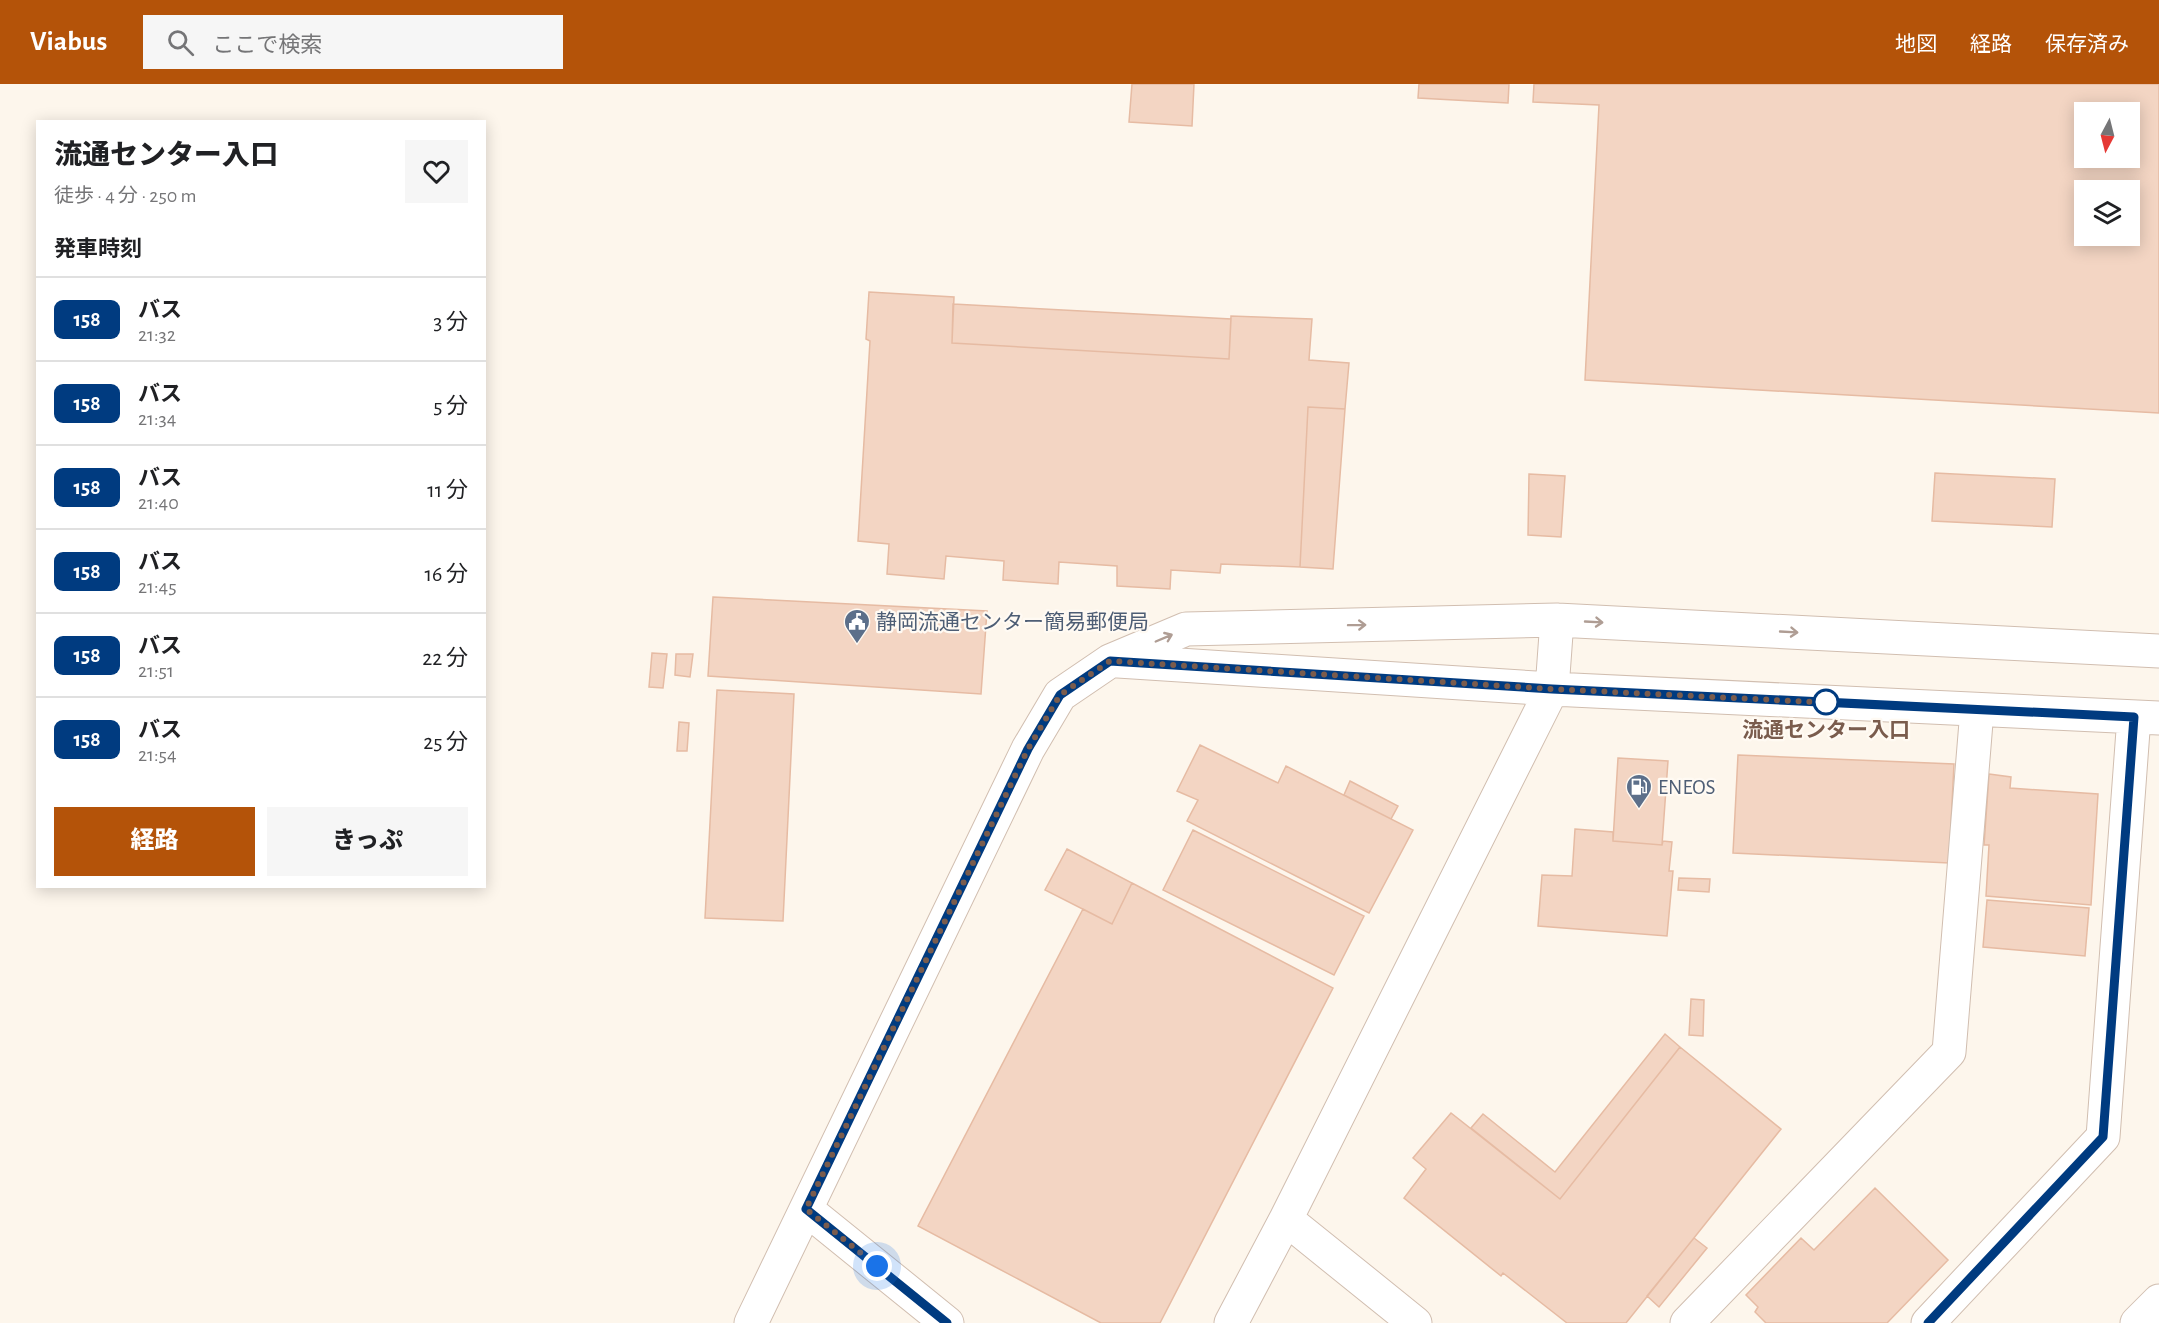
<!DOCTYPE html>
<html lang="ja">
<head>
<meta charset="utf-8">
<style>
  :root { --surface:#fff; --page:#f6f6f6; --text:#202124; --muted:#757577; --line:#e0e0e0; --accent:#b45309 }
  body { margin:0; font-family:"Alegreya Sans","Noto Sans JP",sans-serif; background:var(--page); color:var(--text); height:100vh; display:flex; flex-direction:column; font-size:22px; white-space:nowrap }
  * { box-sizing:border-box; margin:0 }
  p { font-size:20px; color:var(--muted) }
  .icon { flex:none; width:33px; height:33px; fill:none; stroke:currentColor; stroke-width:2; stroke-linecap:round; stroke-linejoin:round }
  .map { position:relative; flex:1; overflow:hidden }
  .side { position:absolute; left:36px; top:36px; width:450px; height:768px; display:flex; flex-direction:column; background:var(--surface); border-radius:0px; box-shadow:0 3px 15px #0003 }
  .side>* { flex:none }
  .badge { padding:0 12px; border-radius:9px; font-size:21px; line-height:39px }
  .needle { width:39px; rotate:187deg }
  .buttons { position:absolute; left:2074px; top:18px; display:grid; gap:12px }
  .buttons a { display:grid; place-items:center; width:66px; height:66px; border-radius:0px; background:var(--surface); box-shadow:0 3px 15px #0003; font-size:30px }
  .you { position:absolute; width:30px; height:30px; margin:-15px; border:4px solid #fff; border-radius:50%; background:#1a73e8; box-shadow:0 0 0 9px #1a73e833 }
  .map>.badge { position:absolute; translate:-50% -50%; box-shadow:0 0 0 3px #fff }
  h2 { padding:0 18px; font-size:22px; line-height:54px }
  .round { display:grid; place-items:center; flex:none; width:63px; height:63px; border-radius:0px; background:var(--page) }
  .headline { display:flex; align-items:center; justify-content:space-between; height:102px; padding:0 18px }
  h1 { font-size:28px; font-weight:800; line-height:45px }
  .primary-button { display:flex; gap:12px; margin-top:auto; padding:12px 18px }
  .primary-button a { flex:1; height:69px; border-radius:0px; background:var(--accent); color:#fff; font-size:24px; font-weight:800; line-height:69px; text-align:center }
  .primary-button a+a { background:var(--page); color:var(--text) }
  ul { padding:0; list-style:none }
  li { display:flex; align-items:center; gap:18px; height:84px; padding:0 18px; border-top:2px solid var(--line) }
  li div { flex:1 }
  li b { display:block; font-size:22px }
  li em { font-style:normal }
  li .badge { min-width:66px; font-weight:700; text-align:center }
  header { display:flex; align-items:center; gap:36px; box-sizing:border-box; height:84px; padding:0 30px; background:var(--accent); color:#fff }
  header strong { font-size:28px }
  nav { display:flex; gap:33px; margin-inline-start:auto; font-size:21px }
  .search { width:420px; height:54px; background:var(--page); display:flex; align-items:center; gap:15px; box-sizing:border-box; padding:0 21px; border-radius:0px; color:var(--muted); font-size:22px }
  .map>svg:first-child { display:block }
  .building { fill:#f3d5c3; stroke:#e6bba3; stroke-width:1.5; fill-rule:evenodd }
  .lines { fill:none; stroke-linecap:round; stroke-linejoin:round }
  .minor-casing { stroke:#d1beb0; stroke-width:35 }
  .minor { stroke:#fff; stroke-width:33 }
  .oneway { stroke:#af9d94 }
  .line-casing { stroke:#fff; stroke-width:14 }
  .line { stroke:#003b80; stroke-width:9 }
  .walk { stroke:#7a5c4d; stroke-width:6; stroke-dasharray:0 10.8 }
  .stop-dot { fill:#fff; stroke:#003b80; stroke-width:3 }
  .labels { text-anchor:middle; stroke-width:4.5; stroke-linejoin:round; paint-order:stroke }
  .service-label { font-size:21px; fill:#4e5e75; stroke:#fffaf3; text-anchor:start }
  .stop-label { font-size:21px; font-weight:bold; fill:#7a5c4d; stroke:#fffaf3 }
</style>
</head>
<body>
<header>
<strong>Viabus</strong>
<div class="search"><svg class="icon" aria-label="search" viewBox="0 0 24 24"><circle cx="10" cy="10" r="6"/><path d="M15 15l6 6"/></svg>ここで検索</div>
<nav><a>地図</a><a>経路</a><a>保存済み</a></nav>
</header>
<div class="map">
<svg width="2159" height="1239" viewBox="0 0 2159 1239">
  <rect width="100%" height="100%" fill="#fdf6ec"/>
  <path class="building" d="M1132,0H1194L1192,42L1129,38Z
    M1419,0H1509L1508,19L1418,14Z
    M1534,0H2159V329L1585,296L1599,21L1533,18ZM2085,28H2130V74H2085ZM2085,106H2130V152H2085Z
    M869,208L954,213L952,259L1229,275L1231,232L1312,235L1309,276L1349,279L1345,325L1308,323L1300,483L1221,480L1220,489L1171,486L1170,505L1117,502V482L1059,478L1058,500L1003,496L1004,477L946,472L944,495L887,490L889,460L858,457L870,257L866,255Z
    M953,220L1231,235L1229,275L952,259Z
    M1308,323L1345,325L1333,485L1300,483Z
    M1935,389L2055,395L2052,443L1932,437Z
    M1529,390L1565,392L1561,453L1528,451Z
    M713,513L987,527L981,610L708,592Z
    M652,569L667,570L663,604L649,603Z
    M676,570H693L690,593L675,591Z
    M717,606L794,610L783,837L705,834Z
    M679,638L689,639L687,667H677Z
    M1200,661L1278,699L1286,682L1413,746L1369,829L1187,737L1198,716L1177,707Z
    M1738,671L1954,680L1949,779L1733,769Z
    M1618,674L1668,677L1662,761L1613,757Z
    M1989,690L2011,693L2010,704L2098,710L2091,821L1986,812L1989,761H1984Z
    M1350,697L1398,722L1391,735L1344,711Z
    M1575,745L1613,748V757L1662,761L1663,757L1672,758L1669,787H1673L1667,852L1538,842L1542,791L1572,792Z
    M1193,746L1364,832L1334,891L1163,806Z
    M1067,765L1132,799L1112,840L1045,806Z
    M1679,794L1710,795L1709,808L1678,806Z
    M1132,799L1333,904L1160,1239H1101L918,1142L1083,825L1112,840Z
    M1987,816L2089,824L2085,872L1983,863Z
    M1691,915L1704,916L1703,952L1689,951Z
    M1665,950L1680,963L1560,1115L1471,1044L1483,1030L1555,1088Z
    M1680,963L1781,1045L1626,1239H1567L1503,1189L1501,1192L1404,1114L1426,1085L1413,1074L1451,1029L1560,1115Z
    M1875,1104L1948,1176L1887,1239H1766L1755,1228L1758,1223L1746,1211L1801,1154L1814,1166Z
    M1694,1154L1707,1164L1659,1223L1647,1212Z"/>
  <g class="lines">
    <defs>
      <path id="minor" d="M1118,577L1552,605L2159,634
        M806,1125L947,1239
        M1286,1135L1415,1239
        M751,1239L1028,665L1060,611L1110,577L1186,545L1557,536L2159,567
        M1231,1239L1286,1135L1552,605L1557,536
        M1687,1239L1949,968L1977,626
        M1928,1239L2103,1053L2134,633
        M2137,1239L2159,1217"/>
    </defs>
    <use href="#minor" class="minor-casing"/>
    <use href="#minor" class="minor"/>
  </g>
  <defs><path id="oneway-shaft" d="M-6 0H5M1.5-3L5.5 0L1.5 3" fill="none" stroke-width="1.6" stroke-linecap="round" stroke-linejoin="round" transform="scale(1.5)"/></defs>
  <g class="oneway">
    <use href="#oneway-shaft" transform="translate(1594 538) rotate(3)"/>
    <use href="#oneway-shaft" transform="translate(1357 541) rotate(-1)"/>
    <use href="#oneway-shaft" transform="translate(1789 548) rotate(3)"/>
    <use href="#oneway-shaft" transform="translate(1164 554) rotate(-23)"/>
  </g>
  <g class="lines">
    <defs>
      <path id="line" d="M947,1239L806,1125L1028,665L1060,611L1110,577L1552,605L2134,633L2103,1053L1928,1239"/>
    </defs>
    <use href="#line" class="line-casing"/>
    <use href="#line" class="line"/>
    <path class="walk" d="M877,1182L806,1125L1028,665L1060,611L1110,577L1552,605L1835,619L1826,618"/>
  </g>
  <defs>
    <symbol id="civic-pin" viewBox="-11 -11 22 30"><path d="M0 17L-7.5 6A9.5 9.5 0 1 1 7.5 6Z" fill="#5c6f8a" stroke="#fffaf3"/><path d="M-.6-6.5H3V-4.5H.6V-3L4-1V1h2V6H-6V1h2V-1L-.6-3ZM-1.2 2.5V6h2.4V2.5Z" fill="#fff"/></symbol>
    <symbol id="fuel-pin" viewBox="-11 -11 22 30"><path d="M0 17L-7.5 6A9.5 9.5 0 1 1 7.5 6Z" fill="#5c6f8a" stroke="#fffaf3"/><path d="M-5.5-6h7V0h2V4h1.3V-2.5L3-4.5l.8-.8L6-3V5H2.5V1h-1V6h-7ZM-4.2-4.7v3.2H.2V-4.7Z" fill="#fff"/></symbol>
  </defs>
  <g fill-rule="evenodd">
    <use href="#civic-pin" x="842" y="523" width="30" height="40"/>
    <use href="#fuel-pin" x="1624" y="688" width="30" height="40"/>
  </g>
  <circle class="stop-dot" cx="1826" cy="618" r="12"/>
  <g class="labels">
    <g class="service-label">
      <text x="876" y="545">静岡流通センター簡易郵便局</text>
      <text x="1658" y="710">ENEOS</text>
    </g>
    <g class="stop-label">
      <text x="1826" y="653">流通センター入口</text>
    </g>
  </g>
</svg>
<div class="buttons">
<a><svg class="needle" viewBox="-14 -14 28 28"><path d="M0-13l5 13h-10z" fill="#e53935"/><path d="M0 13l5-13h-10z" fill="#757577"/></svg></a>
<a><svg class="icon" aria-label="layers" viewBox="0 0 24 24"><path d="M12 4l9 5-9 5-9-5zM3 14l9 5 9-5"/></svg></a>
</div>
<div class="you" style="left:877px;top:1182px"></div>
<section class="side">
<div class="headline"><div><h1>流通センター入口</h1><p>徒歩 · 4 分 · 250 m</p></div><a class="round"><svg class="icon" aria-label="heart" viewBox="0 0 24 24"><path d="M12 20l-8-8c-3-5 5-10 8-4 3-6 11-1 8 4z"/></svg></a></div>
<h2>発車時刻</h2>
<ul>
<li><span class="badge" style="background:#003b80;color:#fff">158</span><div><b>バス</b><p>21:32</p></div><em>3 分</em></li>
<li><span class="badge" style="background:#003b80;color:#fff">158</span><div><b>バス</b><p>21:34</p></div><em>5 分</em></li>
<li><span class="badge" style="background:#003b80;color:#fff">158</span><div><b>バス</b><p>21:40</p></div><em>11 分</em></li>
<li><span class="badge" style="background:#003b80;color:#fff">158</span><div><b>バス</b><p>21:45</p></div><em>16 分</em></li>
<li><span class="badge" style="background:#003b80;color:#fff">158</span><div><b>バス</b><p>21:51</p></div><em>22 分</em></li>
<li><span class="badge" style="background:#003b80;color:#fff">158</span><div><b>バス</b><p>21:54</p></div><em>25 分</em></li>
</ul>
<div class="primary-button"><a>経路</a><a>きっぷ</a></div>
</section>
</div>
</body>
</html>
